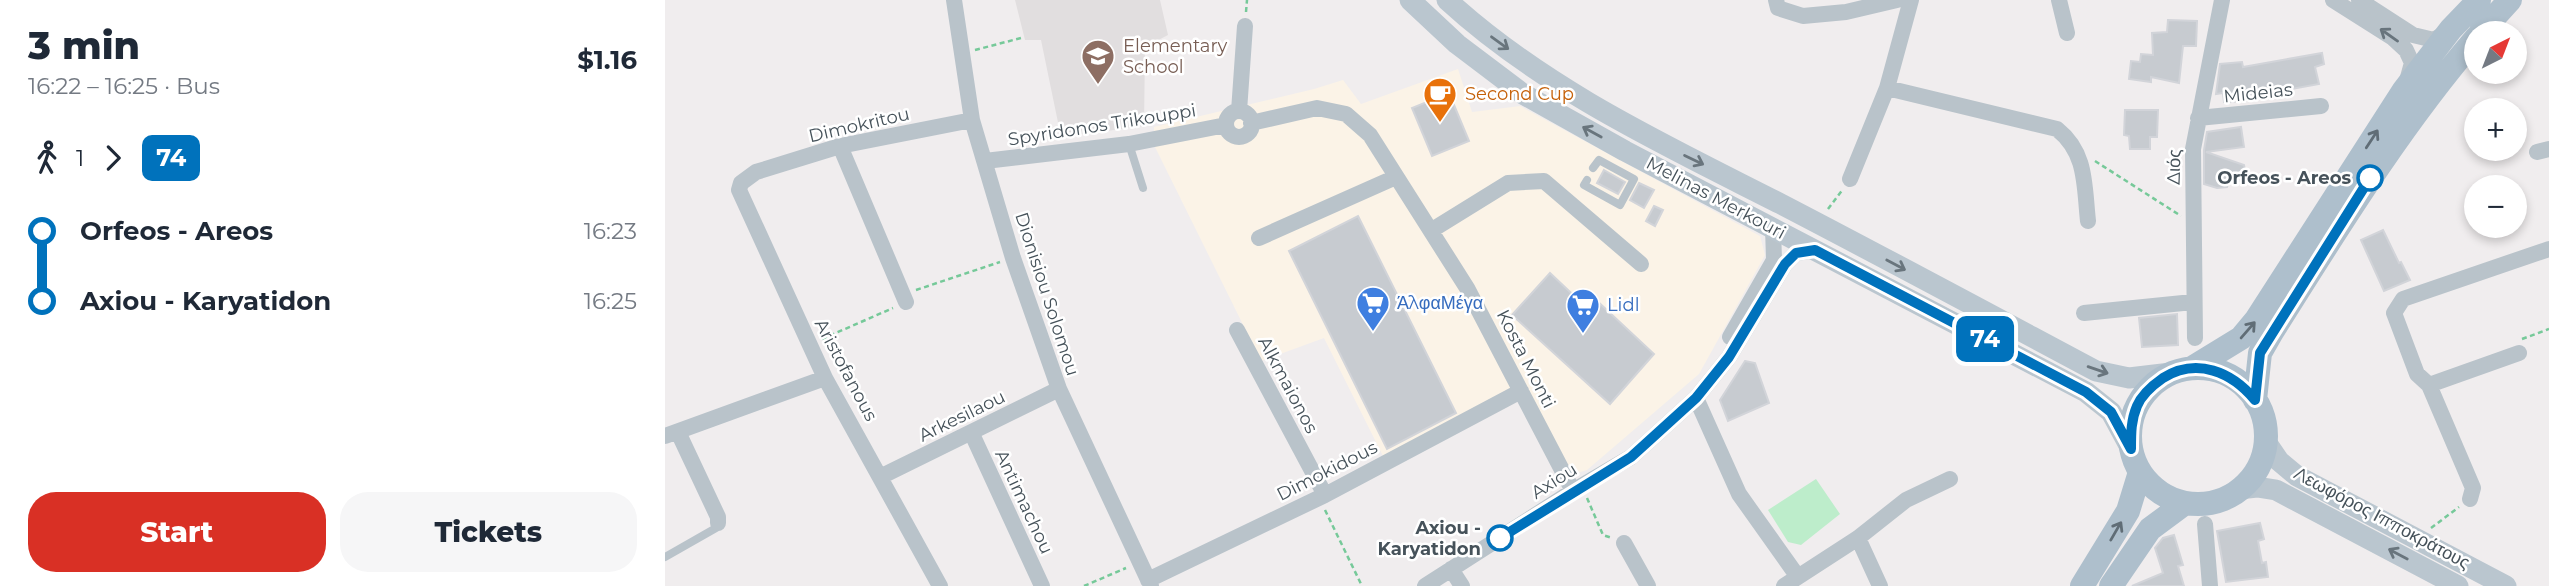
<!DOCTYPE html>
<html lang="en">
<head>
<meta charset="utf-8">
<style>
  :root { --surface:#fff; --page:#f6f6f7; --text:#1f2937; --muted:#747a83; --accent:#d93025 }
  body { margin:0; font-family:Montserrat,sans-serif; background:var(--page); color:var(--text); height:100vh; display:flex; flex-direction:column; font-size:26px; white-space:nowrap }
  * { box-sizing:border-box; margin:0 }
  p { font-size:23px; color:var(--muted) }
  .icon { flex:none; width:38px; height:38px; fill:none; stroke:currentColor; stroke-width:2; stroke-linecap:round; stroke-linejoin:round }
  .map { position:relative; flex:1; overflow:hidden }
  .details { display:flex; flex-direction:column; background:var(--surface); width:665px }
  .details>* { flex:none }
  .badge { padding:0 14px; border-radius:10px; font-size:24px; line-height:46px }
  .needle { width:46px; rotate:42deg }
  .fabs { position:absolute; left:1799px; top:21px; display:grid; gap:14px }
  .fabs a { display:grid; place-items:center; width:63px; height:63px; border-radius:50%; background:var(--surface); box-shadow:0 4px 10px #0003; font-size:35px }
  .map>.badge { position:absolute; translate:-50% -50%; box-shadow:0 0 0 4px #fff }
  .legs { display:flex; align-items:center; gap:10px; height:77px; padding:0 28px; font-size:23px }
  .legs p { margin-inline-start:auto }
  .overview { display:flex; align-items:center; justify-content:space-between; height:119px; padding:0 28px }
  h1 { font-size:38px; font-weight:800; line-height:52px }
  .button { display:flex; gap:14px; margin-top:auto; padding:14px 28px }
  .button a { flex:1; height:80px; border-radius:28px; background:var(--accent); color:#fff; font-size:28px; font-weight:800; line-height:80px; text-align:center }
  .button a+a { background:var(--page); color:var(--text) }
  ul { padding:0 28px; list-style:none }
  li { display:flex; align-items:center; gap:24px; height:70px; font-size:26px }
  li i { display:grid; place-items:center; width:10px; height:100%; margin:0 9px; background:currentColor }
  li i::after { content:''; width:18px; height:18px; margin:-9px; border:5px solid; border-radius:50%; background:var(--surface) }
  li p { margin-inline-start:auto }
  li:first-child i { background:linear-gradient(#0000 50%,currentColor 0) }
  li:last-child i { background:linear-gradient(currentColor 50%,#0000 0) }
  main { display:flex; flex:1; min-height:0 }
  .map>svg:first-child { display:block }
  .commercial { fill:#fbf3e7 }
  .education { fill:#e1dedf }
  .green { fill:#bdedcb }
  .building { fill:#c7cbd0; stroke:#d2d4d9; stroke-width:2 }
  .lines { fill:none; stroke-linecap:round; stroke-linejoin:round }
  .path { stroke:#76c999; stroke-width:2.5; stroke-dasharray:5 3.5; stroke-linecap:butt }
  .lane { stroke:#b9c3ca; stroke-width:8 }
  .street { stroke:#b9c3ca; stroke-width:16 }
  .secondary { stroke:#bac6cf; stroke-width:21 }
  .primary { stroke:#aebfcc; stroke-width:24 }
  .oneway { stroke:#68747c }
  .oneway2 { stroke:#69757d }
  .oneway3 { stroke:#606d76 }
  .line-1-casing { stroke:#fff; stroke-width:16 }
  .line-1 { stroke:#0072bc; stroke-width:10 }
  .stop-1-dot { fill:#fff; stroke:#0072bc; stroke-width:3.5 }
  .labels { text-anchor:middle; stroke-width:5; stroke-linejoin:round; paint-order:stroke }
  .education-label { font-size:18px; fill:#785e54; stroke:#fff; text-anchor:start }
  .street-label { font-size:18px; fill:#46525a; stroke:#fff }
  .food-label { font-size:18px; fill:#c56008; stroke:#fff; text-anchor:start }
  .stop-label { font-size:18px; font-weight:bold; fill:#46525a; stroke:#fff; text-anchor:end }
  .shop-label { font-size:18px; fill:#366cbe; stroke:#fff; text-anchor:start }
</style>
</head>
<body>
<main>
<section class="details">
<div class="overview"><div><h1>3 min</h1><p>16:22 – 16:25 · Bus</p></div><b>$1.16</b></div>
<div class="legs"><svg class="icon" aria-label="walk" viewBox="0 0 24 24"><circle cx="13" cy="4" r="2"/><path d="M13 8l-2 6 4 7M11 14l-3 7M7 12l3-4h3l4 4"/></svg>1<svg class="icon" aria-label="forward" viewBox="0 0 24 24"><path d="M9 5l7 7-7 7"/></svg><b class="badge" style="background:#0072bc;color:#fff">74</b></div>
<ul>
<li><i style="color:#0072bc"></i><b>Orfeos - Areos</b><p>16:23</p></li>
<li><i style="color:#0072bc"></i><b>Axiou - Karyatidon</b><p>16:25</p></li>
</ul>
<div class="button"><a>Start</a><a>Tickets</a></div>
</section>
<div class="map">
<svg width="1884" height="586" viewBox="0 0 1884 586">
  <rect width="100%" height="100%" fill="#f0edee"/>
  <path class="commercial" d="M793,69L807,112L855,106L1095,236L1100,255L1034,374L922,470L906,475L859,381L718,456L659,338L596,361L489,145V127L649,89L678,80L696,104Z"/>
  <path class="education" d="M350,0H495L503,35L480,47L479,126L396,137L376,40H360Z"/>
  <path class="green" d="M1151,479L1175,514L1136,545L1123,542L1103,510Z"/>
  <path class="building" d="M1503,20L1532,21L1531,46H1518L1514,83L1486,77V82L1464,79L1466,61L1475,62L1476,54L1488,55L1487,33L1502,32Z
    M1657,53L1659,64L1650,67L1654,84L1616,91L1615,88L1580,95L1581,101L1559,102L1558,93L1551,94L1555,64L1577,62L1578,67Z
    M784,93L804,141L767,156L747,108Z
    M1460,110H1493L1492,137H1485V149H1465L1464,136L1459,135Z
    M1576,127L1579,147L1541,152L1579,165L1582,180L1575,181L1565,178L1562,187L1552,188L1539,184V150L1542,132Z
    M939,170L960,182L953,194L932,183Z
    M974,183L989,190L979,208L965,200Z
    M989,206L998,210L990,226L981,221Z
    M693,216L791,413L722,449L624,251Z
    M1718,230L1734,263L1736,262L1745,280L1719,291L1696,240Z
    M885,273L922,308L929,298L989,354L945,404L847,315Z
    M1512,314L1513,345L1477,347L1474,318Z
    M1080,361L1090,363L1104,403L1063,421L1055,400Z
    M1595,523L1599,539L1593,541L1597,563L1601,562L1603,577L1561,582L1552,531Z
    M1509,535L1518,565L1513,566L1519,586H1467L1498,573L1490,548L1498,538Z"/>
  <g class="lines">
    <path class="path" d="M581,12L582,0
      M310,50L356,38
      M1430,161L1516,216
      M1163,209L1178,189
      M251,290L335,262
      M157,339L228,308
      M1857,339L1884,329
      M922,498L938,535L947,538
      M660,510L697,586
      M1766,528L1794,507
      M419,586L461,568"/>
    <path class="lane" d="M464,144L478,188
      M922,180L919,185L955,205L969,179L934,160L928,168
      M0,557L51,528L53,523"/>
    <path class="street" d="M289,0L307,120L348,258L394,389L486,586
      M1111,0L1113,8L1138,16L1181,12L1232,0
      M1394,0L1402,33
      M1668,0L1728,38L1741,50L1747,63L1742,81
      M1694,0L1748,35L1769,40L1780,33
      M1222,88L1392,129C1422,153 1419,185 1423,221
      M561 124a13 13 0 1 1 26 0a13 13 0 1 1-26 0Z
      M574,111L580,26
      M1533,118L1656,106
      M586,123L652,108L681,114L705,135L802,288L908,491
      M175,146L241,302
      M1872,152L1884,149
      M320,161L464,144L561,125
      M1185,179L1222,88L1246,0
      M767,230L843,183L879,181L976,264
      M594,238L731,177
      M1419,313L1528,302
      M572,330L660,495
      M1065,337L1109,260L1108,227
      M1530,338L1528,149L1557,0
      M1764,385L1854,353
      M1031,398L1074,494L1133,577
      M13,432L53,517V523
      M307,434L377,586
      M0,436L160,378
      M217,476L394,389
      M1805,499L1808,488L1764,385L1752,374L1729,313L1738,299L1884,249
      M1540,524L1545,586
      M1193,538L1215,586
      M959,543L983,586
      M786,569L797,586
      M483,580L660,495L856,391
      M275,586L160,378L74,190L76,183L91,172L175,146L307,120
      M760,586L908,491L966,457L1031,398L1064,357L1120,264L1131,253L1150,250
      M1119,586L1193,538L1241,500L1285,479"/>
    <path class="secondary" d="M745,0L792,44L858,94L960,151L1421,392L1446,412L1466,449
      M782,0C879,89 1000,145 1116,204C1222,259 1326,315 1431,371L1464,378L1506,373
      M1601,442L1614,461L1632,476L1841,586
      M1574,489L1592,487L1611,490L1793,586"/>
    <path class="primary" d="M1815,33L1845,0
      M1527,368L1576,338L1591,320L1739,90L1786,29L1814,0
      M1465 436a68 68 0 1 1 136 0a68 68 0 1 1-136 0Z
      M1590,400L1595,353L1607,332C1671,231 1733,129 1811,38
      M1417,586L1463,511L1475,472
      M1446,586L1485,529L1520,503"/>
  </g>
  <defs><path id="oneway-shaft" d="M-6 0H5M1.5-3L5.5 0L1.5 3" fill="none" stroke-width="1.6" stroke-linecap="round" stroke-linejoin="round" transform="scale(1.75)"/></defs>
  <use class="oneway" href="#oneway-shaft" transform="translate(1724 35) rotate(-145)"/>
  <g class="oneway2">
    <use href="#oneway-shaft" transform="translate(835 43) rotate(36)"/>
    <use href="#oneway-shaft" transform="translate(927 132) rotate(-151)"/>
    <use href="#oneway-shaft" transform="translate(1029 160) rotate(26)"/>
    <use href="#oneway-shaft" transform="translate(1231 265) rotate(28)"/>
    <use href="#oneway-shaft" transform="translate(1433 370) rotate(19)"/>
    <use href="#oneway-shaft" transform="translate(1733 554) rotate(-152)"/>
  </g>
  <g class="oneway3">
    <use href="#oneway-shaft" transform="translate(1707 139) rotate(-57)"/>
    <use href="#oneway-shaft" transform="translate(1583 330) rotate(-49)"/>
    <use href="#oneway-shaft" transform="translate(1451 531) rotate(-60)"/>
  </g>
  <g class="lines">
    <defs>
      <path id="line-1" d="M835,538L966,457L1031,398L1064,357L1120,264L1131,253L1150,250L1421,392L1446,412L1466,449C1466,433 1466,420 1472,406C1477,394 1488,385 1498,378C1532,357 1567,372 1590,400L1595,353L1705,178"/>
    </defs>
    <use href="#line-1" class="line-1-casing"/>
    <use href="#line-1" class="line-1"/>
  </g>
  <defs>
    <symbol id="school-pin" viewBox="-11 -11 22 30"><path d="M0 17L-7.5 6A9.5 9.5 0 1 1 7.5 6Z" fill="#8d6e63" stroke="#fff"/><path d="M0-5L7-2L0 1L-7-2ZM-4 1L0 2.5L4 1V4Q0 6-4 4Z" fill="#fff"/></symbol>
    <symbol id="cafe-pin" viewBox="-11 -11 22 30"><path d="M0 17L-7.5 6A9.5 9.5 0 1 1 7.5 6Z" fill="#e8710a" stroke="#fff"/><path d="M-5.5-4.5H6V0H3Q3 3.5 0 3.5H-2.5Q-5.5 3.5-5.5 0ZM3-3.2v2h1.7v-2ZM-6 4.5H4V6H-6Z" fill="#fff"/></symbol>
    <symbol id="supermarket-pin" viewBox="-11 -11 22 30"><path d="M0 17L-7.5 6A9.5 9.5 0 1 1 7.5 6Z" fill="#3f7fe0" stroke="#fff"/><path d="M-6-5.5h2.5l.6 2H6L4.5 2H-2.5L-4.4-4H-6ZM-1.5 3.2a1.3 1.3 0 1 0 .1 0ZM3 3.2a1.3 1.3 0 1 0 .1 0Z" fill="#fff"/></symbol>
  </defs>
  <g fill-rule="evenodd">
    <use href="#school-pin" x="414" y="37" width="38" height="52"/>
    <use href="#cafe-pin" x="756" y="75" width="38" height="52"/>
    <use href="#supermarket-pin" x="689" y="284" width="38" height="52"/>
    <use href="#supermarket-pin" x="899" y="286" width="38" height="52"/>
  </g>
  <g class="stop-1-dot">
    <circle cx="1705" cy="178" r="12"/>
    <circle cx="835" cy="538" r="12"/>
  </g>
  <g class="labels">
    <g class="education-label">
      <text x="458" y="52">Elementary<tspan x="458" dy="21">School</tspan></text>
    </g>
    <g class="street-label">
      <text transform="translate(1593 93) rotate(-6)" y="6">Mideias</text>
      <text transform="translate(194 125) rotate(-13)" y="6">Dimokritou</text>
      <text transform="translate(437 125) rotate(-9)" y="6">Spyridonos Trikouppi</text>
      <text transform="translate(1509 167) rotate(-88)" y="6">Διός</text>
      <text transform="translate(1051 198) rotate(28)" y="6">Melinas Merkouri</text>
      <text transform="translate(382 294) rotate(72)" y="6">Dionisiou Solomou</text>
      <text transform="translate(861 359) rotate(63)" y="6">Kosta Monti</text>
      <text transform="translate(181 370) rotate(62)" y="6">Aristofanous</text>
      <text transform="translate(623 385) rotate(62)" y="6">Alkmaionos</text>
      <text transform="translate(297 416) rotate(-26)" y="6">Arkesilaou</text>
      <text transform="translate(662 471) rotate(-27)" y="6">Dimokidous</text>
      <text transform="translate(889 481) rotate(-32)" y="6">Axiou</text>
      <text transform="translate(359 502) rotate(65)" y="6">Antimachou</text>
      <text transform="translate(1717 518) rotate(28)" y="6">Λεωφόρος Ιπποκράτους</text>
    </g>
    <g class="food-label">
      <text x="800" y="100">Second Cup</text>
    </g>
    <g class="stop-label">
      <text x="1686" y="184">Orfeos - Areos</text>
      <text x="816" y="534">Axiou -<tspan x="816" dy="21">Karyatidon</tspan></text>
    </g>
    <g class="shop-label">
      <text x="732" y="309">ΆλφαΜέγα</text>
      <text x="942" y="311">Lidl</text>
    </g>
  </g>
</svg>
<div class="fabs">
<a><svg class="needle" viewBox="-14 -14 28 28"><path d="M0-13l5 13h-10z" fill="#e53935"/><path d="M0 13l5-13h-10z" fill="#747a83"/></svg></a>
<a>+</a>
<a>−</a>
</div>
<b class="badge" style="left:1320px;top:339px;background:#0072bc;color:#fff">74</b>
</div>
</main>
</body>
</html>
